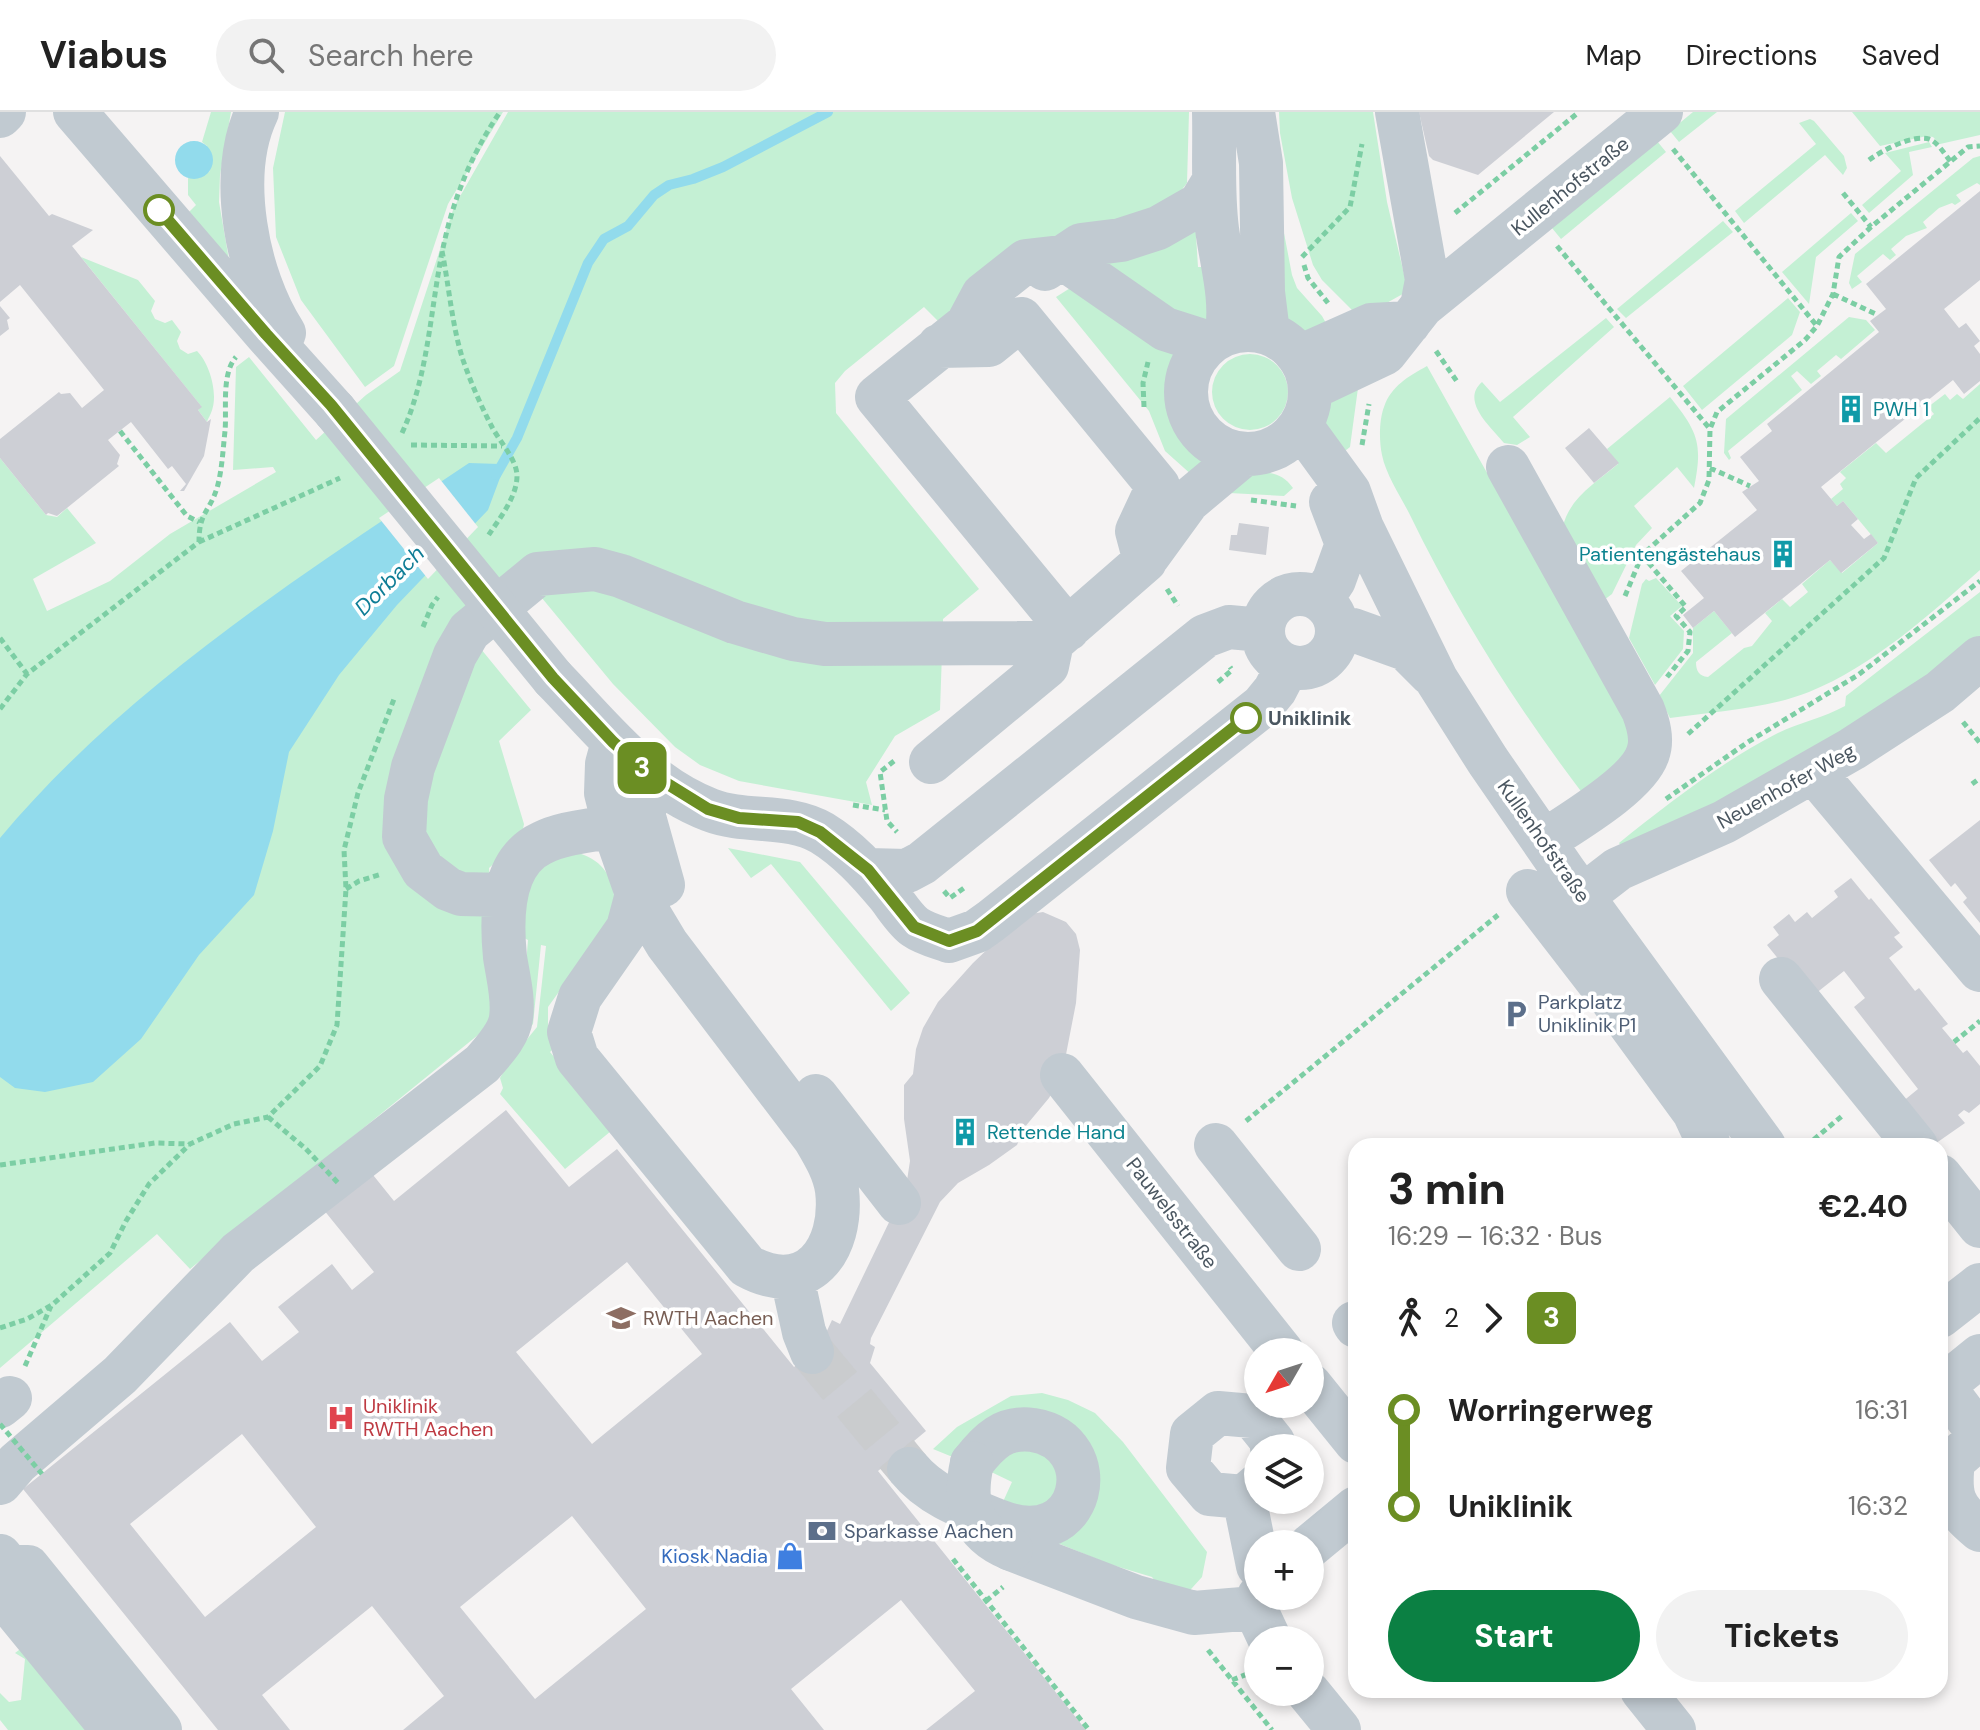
<!DOCTYPE html>
<html lang="en">
<head>
<meta charset="utf-8">
<style>
  :root { --surface:#fff; --page:#f2f2f2; --text:#222; --muted:#767676; --line:#e0e0e0; --accent:#0b8043 }
  body { margin:0; font-family:"DM Sans",sans-serif; background:var(--page); color:var(--text); height:100vh; display:flex; flex-direction:column; font-size:30px; white-space:nowrap }
  * { box-sizing:border-box; margin:0 }
  p { font-size:26px; color:var(--muted) }
  .icon { flex:none; width:44px; height:44px; fill:none; stroke:currentColor; stroke-width:2; stroke-linecap:round; stroke-linejoin:round }
  .map { position:relative; flex:1; overflow:hidden }
  .panel { position:absolute; left:1348px; top:1026px; width:600px; height:560px; display:flex; flex-direction:column; background:var(--surface); border-radius:24px; box-shadow:0 4px 12px #0003 }
  .panel>* { flex:none }
  .badge { padding:0 16px; border-radius:12px; font-size:28px; line-height:52px }
  .needle { width:52px; rotate:231deg }
  .tools { position:absolute; left:1244px; top:1226px; display:grid; gap:16px }
  .tools a { display:grid; place-items:center; width:80px; height:80px; border-radius:50%; background:var(--surface); box-shadow:0 4px 12px #0003; font-size:40px }
  .map>.badge { position:absolute; translate:-50% -50%; box-shadow:0 0 0 4px #fff }
  .legs { display:flex; align-items:center; gap:12px; height:88px; padding:0 40px; font-size:26px }
  .legs p { margin-inline-start:auto }
  .overview { display:flex; align-items:center; justify-content:space-between; height:136px; padding:0 40px }
  h1 { font-size:44px; font-weight:800; line-height:60px }
  .cta { display:flex; gap:16px; margin-top:auto; padding:16px 40px }
  .cta a { flex:1; height:92px; border-radius:48px; background:var(--accent); color:#fff; font-size:32px; font-weight:800; line-height:92px; text-align:center }
  .cta a+a { background:var(--page); color:var(--text) }
  ul { padding:0 40px; list-style:none }
  li { display:flex; align-items:center; gap:28px; height:96px; font-size:30px }
  li i { display:grid; place-items:center; width:12px; height:100%; margin:0 10px; background:currentColor }
  li i::after { content:''; width:20px; height:20px; margin:-10px; border:6px solid; border-radius:50%; background:var(--surface) }
  li p { margin-inline-start:auto }
  li:first-child i { background:linear-gradient(#0000 50%,currentColor 0) }
  li:last-child i { background:linear-gradient(currentColor 50%,#0000 0) }
  header { display:flex; align-items:center; gap:48px; box-sizing:border-box; height:112px; padding:0 40px; background:var(--surface); border-bottom:2px solid var(--line) }
  header strong { font-size:38px }
  nav { display:flex; gap:44px; margin-inline-start:auto; font-size:28px }
  .search { width:560px; height:72px; background:var(--page); display:flex; align-items:center; gap:20px; box-sizing:border-box; padding:0 28px; border-radius:44px; color:var(--muted); font-size:30px }
  .map>svg:first-child { display:block }
  .green { fill:#c4f0d4 }
  .water { fill:#92dbec }
  .pier { fill:#f5f3f3 }
  .lines { fill:none; stroke-linecap:round; stroke-linejoin:round }
  .stream { stroke:#92dbec; stroke-width:10 }
  .building { fill:#cdcfd5; fill-rule:evenodd }
  .minor-tunnel { stroke:#caccce; stroke-width:44; stroke-dasharray:44 22; stroke-linecap:butt }
  .path { stroke:#7ccea4; stroke-width:5; stroke-dasharray:6 4; stroke-linecap:butt }
  .minor { stroke:#c1cad1; stroke-width:44 }
  .path-bridge { stroke:#7ccea4; stroke-width:5; stroke-dasharray:6 4; stroke-linecap:butt }
  .minor-bridge { stroke:#c1cad1; stroke-width:44 }
  .line-1-casing { stroke:#fff; stroke-width:18 }
  .line-1 { stroke:#6b8e23; stroke-width:12 }
  .stop-1-dot { fill:#fff; stroke:#6b8e23; stroke-width:4 }
  .labels { text-anchor:middle; stroke-width:7; stroke-linejoin:round; paint-order:stroke }
  .street-label { font-size:20px; fill:#4a5660; stroke:#fff }
  .culture-label { font-size:20px; fill:#0d838f; stroke:#fff; text-anchor:start }
  .stop-label { font-size:20px; font-weight:bold; fill:#4a5660; stroke:#fff; text-anchor:start }
  .service-label { font-size:20px; fill:#4e5e75; stroke:#fff; text-anchor:start }
  .education-label { font-size:20px; fill:#785e54; stroke:#fff; text-anchor:start }
  .health-label { font-size:20px; fill:#be3a42; stroke:#fff; text-anchor:start }
  .shop-label { font-size:20px; fill:#366cbe; stroke:#fff; text-anchor:end }
  .water-label { font-size:22px; font-style:italic; fill:#0f7d96; stroke:#fff }
</style>
</head>
<body>
<header>
<strong>Viabus</strong>
<div class="search"><svg class="icon" aria-label="search" viewBox="0 0 24 24"><circle cx="10" cy="10" r="6"/><path d="M15 15l6 6"/></svg>Search here</div>
<nav><a>Map</a><a>Directions</a><a>Saved</a></nav>
</header>
<div class="map">
<svg width="1980" height="1618" viewBox="0 0 1980 1618">
  <rect width="100%" height="100%" fill="#f5f3f3"/>
  <path class="green" d="M211,0H231L220,63L219,90L229,148L188,101L196,93L188,83V66H199L210,59L207,34L202,30Z
    M285,0H503L448,92L394,254L365,275L301,188L276,125L273,56Z
    M508,0H1189L1187,71L1174,88L1158,99L1047,126L938,209L924,195L845,259L835,271L836,301L979,477L943,507V521L799,513L598,441L458,509L531,598L499,629L524,712L521,727L489,756L493,810L494,910L190,1157L157,1122L0,1256V346L46,403L57,405L67,396L96,431L33,467L47,499L110,469L170,422L276,360L273,355L233,358L236,255L249,245L316,328L366,283L400,259L454,95Z
    M1279,0H1373L1387,90L1408,179L1360,206L1322,168L1313,153L1292,86L1280,21Z
    M1693,0H1717L1679,30L1670,19Z
    M1852,0H1980V23L1940,32L1933,25L1927,24L1880,34Z
    M1810,7L1814,9L1844,44L1847,56L1843,63L1825,43L1744,111L1735,99L1816,32L1799,11Z
    M1657,29L1666,40L1561,127L1552,116Z
    M1929,30L1932,35L1909,40L1913,63L1869,101L1862,93L1901,59L1885,41Z
    M1980,44V73L1977,71L1956,83L1961,89L1955,93L1952,91L1939,96L1923,110L1927,116L1906,124L1891,137L1896,143L1890,148L1883,142L1857,164L1862,170L1852,177L1849,171L1855,142L1973,46Z
    M1280,100L1292,163L1297,176L1322,204L1332,222H1302L1281,199Z
    M1851,101L1858,109L1816,145L1809,192L1782,160Z
    M1195,108L1198,155H1214L1210,208L1194,218L1096,151Z
    M1723,109L1733,120L1626,206L1617,197Z
    M81,145L138,168L155,189L151,199L155,207L165,211L172,208L181,220L177,229L180,237L188,242L197,239C210,252 219,283 211,301C210,304 208,306 207,310L198,298L201,294Z
    M1075,173L1186,238C1160,282 1171,314 1208,346L1193,364L1165,339L1149,299L1056,185Z
    M1788,186L1800,200L1792,223L1702,298L1683,274Z
    M1849,205L1866,208L1875,218L1841,247L1836,243L1817,259L1821,264L1811,272L1797,259L1791,264L1802,278L1728,339L1731,346L1729,348L1724,341L1726,307Z
    M1606,206L1614,215L1513,305L1530,325L1517,333L1504,331C1491,315 1460,289 1482,270L1500,290Z
    M1212 280a38 38 0 1 1 76 0a38 38 0 1 1-76 0Z
    M1427,254L1632,619L1627,645L1583,682C1517,595 1458,502 1410,403C1401,385 1386,363 1382,343C1379,329 1379,308 1384,295C1391,274 1409,264 1427,254Z
    M1980,272V458C1929,503 1873,554 1809,580C1766,597 1716,599 1670,606L1659,584L1693,541V516L1714,499L1732,521L1696,550C1696,559 1699,564 1708,565L1744,536L1752,534L1772,509L1765,501L1782,487L1790,495L1808,480L1802,472L1830,448L1842,461L1878,431L1843,389L1837,394L1831,387L1843,377L1840,372L1846,366L1840,360L1876,331L1886,341L1934,302L1928,295L1945,282L1950,288L1957,282L1963,287Z
    M1358,276L1350,335L1336,346L1324,310L1328,292Z
    M1670,285C1698,320 1703,331 1694,376L1677,355L1634,394L1652,416L1636,433L1612,482L1604,488L1563,414C1570,385 1597,370 1618,352L1607,337Z
    M1256,359C1273,361 1283,362 1293,376L1284,384L1229,381Z
    M1656,466L1682,494L1670,504L1684,519L1683,537L1655,573L1629,526L1642,472L1646,467L1649,469Z
    M550,467L942,541L940,598L895,624L866,670L872,693L739,669L700,653L675,635L613,572L532,474Z
    M1980,480V539L1627,743L1619,731C1666,693 1723,649 1776,622C1798,611 1823,606 1845,594L1846,584Z
    M728,736L800,750L910,881L891,899L771,752L751,766Z
    M558,741C566,742 577,740 584,743C610,753 617,778 614,803L548,895V919L555,935L550,940L595,994L611,1019L565,1057L500,982L503,976L500,966L511,947L537,915L546,834L541,833L533,912L520,928L528,828L516,822L522,776Z
    M1042,1281L1068,1288L1095,1301L1123,1330L1207,1440L1202,1465L1182,1487L1166,1483L1152,1465L1109,1452L1050,1428L1064,1312L960,1348L933,1337L957,1315L1011,1284Z
    M1019,1331L1065,1355L1052,1398L1001,1394L1012,1370L985,1357Z
    M31,1529L103,1618H8L0,1608V1581L9,1590L21,1588L25,1547L15,1541Z"/>
  <path class="water" d="M175 48a19 19 0 1 1 38 0a19 19 0 1 1-38 0Z
    M469,351L500,352L504,355L488,398L397,493L339,563L289,640L273,719L254,783L199,843L141,927L93,970L45,980L15,976L0,965V726C128,573 304,461 469,351Z"/>
  <path class="pier" d="M439,366L478,415L428,467L379,406Z"/>
  <g class="lines">
    <path class="stream" d="M496,363L517,326L588,151L604,127L628,114L654,83L669,73L693,67L723,55L828,0"/>
  </g>
  <path class="building" d="M1419,0H1554L1478,63L1433,48L1429,44Z
    M0,44L49,104L52,102L93,118L72,134L202,295L198,298L207,310L211,307L204,344L184,379H180L186,372L172,354L168,357L131,310L108,328L120,343L117,352L119,354L57,404L48,401L46,403L0,346V327L59,280L61,282L70,281L82,296L104,278L20,173L0,190Z
    M1980,79V168L1944,197L1959,216L1966,211L1980,229L1974,234L1980,242V269L1964,282L1953,268L1821,375L1837,394L1843,389L1858,407L1851,413L1864,427L1871,422L1878,431L1841,461L1830,448L1735,525L1714,499L1693,516L1683,503L1704,486L1681,459L1757,398L1742,380L1759,369L1740,345L1772,319L1767,312L1879,220L1870,209L1886,197L1866,172Z
    M0,194L10,206L7,208L9,217L0,224Z
    M1589,316L1619,351L1594,371L1565,336Z
    M1239,411L1269,415L1266,443L1229,438L1231,423H1237Z
    M1980,708V811L1963,790L1967,786L1955,771L1951,775L1929,748Z
    M1851,766L1869,788L1871,786L1900,821L1894,825L1903,835L1889,846L1915,879L1919,876L1948,912L1942,916L1963,941L1967,938L1980,954V992L1969,1001L1964,998L1958,1003L1965,1011L1932,1034L1896,995L1918,977L1854,895L1865,886L1844,859L1810,886L1767,833L1779,823L1773,815L1789,802L1795,810L1807,800L1812,806L1838,785L1834,779Z
    M1043,800L1066,810L1076,822L1080,838L1076,891L1062,963L1049,986L1024,1016L1017,1033L989,1053L958,1071L940,1090L871,1226L870,1232L875,1235L870,1251L926,1319L878,1359L1086,1618H926L975,1579L901,1488L791,1577L824,1618H403L444,1584L372,1494L262,1583L290,1618H218L23,1377L230,1210L262,1249L299,1220L278,1195L332,1152L352,1178L374,1160L319,1092L365,1053L394,1089L506,998L569,1075L617,1037L794,1255L829,1225L825,1223L832,1208L840,1212L906,1075L910,1049L904,1007V973L913,962L916,937L923,916L938,890L973,851L1017,809L1031,802ZM627,1150L702,1242L592,1332L516,1240ZM242,1322L316,1415L205,1505L130,1412ZM572,1404L646,1497L535,1587L460,1495Z"/>
  <g class="lines">
    <path class="minor-tunnel" d="M812,1240L909,1357"/>
    <path class="path" d="M1673,37L1817,214
      M1869,48C1881,39 1913,22 1929,27C1938,30 1945,43 1951,50
      M1843,81L1871,115
      M1455,101L1579,0
      M1557,134L1710,317
      M442,139C449,174 452,214 463,248C471,271 481,294 492,315C500,330 517,348 517,364C517,385 499,407 488,424
      M1302,145L1350,95L1362,32
      M1304,153L1308,166L1328,191
      M1833,182L1878,203
      M1436,239L1458,271
      M1144,295L1143,271L1148,250
      M120,319L187,404L199,410
      M402,321C428,265 430,201 442,141C452,90 470,44 500,0
      M411,333L502,334
      M1362,333L1369,292
      M1710,356L1750,374
      M1251,388L1296,394
      M199,430L340,366
      M1642,443L1686,495L1676,504L1690,520L1688,539L1667,565
      M1167,477L1178,494
      M1625,484L1642,443L1700,391L1709,368L1710,317L1717,300L1805,228L1817,214L1833,182L1839,145L1871,115L1968,35L1980,34
      M423,515L432,493L438,485
      M0,526L27,562
      M1218,570L1232,558L1230,555
      M0,597L27,562L199,430C199,400 209,401 217,376C222,359 223,337 225,319C227,298 221,262 236,245
      M1963,610L1980,631
      M1688,622L1884,446L1916,366L1980,306
      M894,649L880,660L887,709L897,720
      M1972,672L1980,666
      M1666,687L1748,630L1858,563L1980,469
      M853,693L885,698
      M346,777L359,769L382,762
      M944,779L950,786L964,776
      M1954,930L1980,909
      M268,1005L306,1037
      M1246,1009L1498,803
      M1806,1034L1842,1004
      M0,1053L155,1031L190,1032
      M0,1216L27,1207L52,1193L110,1141L126,1109L149,1072L190,1032L234,1012L268,1005L320,954L337,913L346,777L344,738L358,681L394,587
      M25,1254L51,1194
      M953,1447L1089,1618
      M986,1489L1003,1475
      M1208,1538L1272,1618
      M1232,1568L1250,1561"/>
    <path class="minor" d="M75,0L266,222L335,299
      M257,0C227,63 247,164 284,221
      M1214,0C1215,39 1212,78 1217,117C1222,153 1232,185 1227,221
      M1253,0L1261,51L1263,180L1268,221
      M1397,0L1427,168L1422,194
      M0,4L4,0
      M1045,157L1081,133L1121,128L1158,116L1200,92L1214,69
      M1186 280a62 62 0 1 1 124 0a62 62 0 1 1-124 0Z
      M1299,245L1371,213L1409,211
      M1311,276L1385,241L1422,194L1661,0
      M1301,314L1349,380L1362,416L1436,567L1488,649L1566,762L1764,1034
      M1508,355L1643,598C1648,611 1653,627 1648,641C1639,672 1571,711 1544,729
      M1148,444L1188,389L1243,343
      M1263 519a37 37 0 1 1 74 0a37 37 0 1 1-74 0Z
      M1321,488L1334,468L1347,432L1331,390
      M1068,517L877,285L967,213L983,183L1026,149L1061,145L1165,217L1209,231
      M1337,522L1353,518L1406,537L1431,562
      M553,566C600,614 644,673 710,698C746,712 788,701 822,721C848,737 868,759 888,783C896,793 905,808 915,815C925,822 938,825 949,829L977,819L991,809L1262,594L1275,578L1287,555
      M613,630L607,652L606,681L617,725L637,782L667,832L815,1027C825,1044 834,1059 837,1078C844,1138 807,1187 747,1154L577,946L569,920L580,885L628,816L637,782
      M931,650L1047,554L1052,530
      M645,658L644,705L663,773
      M1814,660L1980,858
      M868,758L907,759L922,751L1205,524L1229,515L1262,518
      M1528,779L1610,885L1694,1000L1708,1030
      M506,783L461,782L448,777L423,758L404,725L406,687L413,655L455,543L469,519L538,462L595,457L621,464L735,510L793,527L825,532L1019,531L1052,530L1145,449L1137,419L1158,374L1021,207L989,233L939,234
      M1583,784L1618,757L1724,710L1852,637L1940,580L1980,546
      M1781,867L1916,1034
      M1062,963L1282,1240
      M816,984L899,1091
      M1216,1033L1299,1137
      M1940,1064L1980,1114
      M792,1165L804,1220L812,1240
      M1940,1204L1980,1173
      M1354,1211L1356,1214
      M1940,1270L1980,1323
      M1310,1273L1356,1330
      M1943,1274L1980,1244
      M0,1294L10,1286
      M1970,1334L1953,1349C1949,1384 1952,1395 1980,1418
      M909,1357C931,1384 966,1396 998,1409C1087,1444 1107,1330 1033,1318C1004,1314 989,1329 972,1351
      M0,1371L17,1351L120,1263L238,1141L482,952C493,939 509,923 511,906C514,886 508,865 505,845C501,805 501,750 542,731C564,720 591,719 614,714
      M1258,1373L1244,1385L1210,1382L1188,1356L1192,1322L1218,1301L1252,1304L1273,1330L1272,1336
      M1244,1385L1258,1454
      M1310,1434L1356,1396
      M1011,1437L1136,1485L1194,1501L1255,1496
      M0,1444L9,1455H28L160,1618
      M9,1455L2,1475L14,1497L113,1618
      M1259,1484L1255,1496L1270,1528
      M1642,1578L1674,1618
      M1308,1580L1339,1618"/>
    <path class="path-bridge" d="M306,1037L340,1073
      M0,1312L42,1362"/>
    <path class="minor-bridge" d="M335,299L553,566
      M972,1351C963,1391 970,1420 1011,1437"/>
  </g>
  <g class="lines">
    <defs>
      <path id="line-1" d="M159,98L266,222L331,293L553,566L613,630L645,658L708,697L739,706L798,710L820,720L868,758L914,815L949,829L977,819L1246,606"/>
    </defs>
    <use href="#line-1" class="line-1-casing"/>
    <use href="#line-1" class="line-1"/>
  </g>
  <defs>
    <symbol id="building-bare" viewBox="-9 -9 18 18"><path d="M-4-6H4V6H1V3H-1V6H-4ZM-2.5-4.3h1.7v1.8h-1.7ZM.8-4.3h1.7v1.8H.8ZM-2.5-1h1.7V.8h-1.7ZM.8-1h1.7V.8H.8Z" fill="#0f9aa8" stroke="#fff" stroke-width="2.5" paint-order="stroke"/></symbol>
    <symbol id="parking-bare" viewBox="-9 -9 18 18"><path d="M-3.5-5.5H1a3.5 3.5 0 0 1 0 7H-1V5.5H-3.5ZM-1-3.4V-.6H.8a1.4 1.4 0 0 0 0-2.8Z" fill="#5c6f8a" stroke="#fff" stroke-width="2.5" paint-order="stroke"/></symbol>
    <symbol id="university-bare" viewBox="-9 -9 18 18"><path d="M0-5L7-2L0 1L-7-2ZM-4 1L0 2.5L4 1V4Q0 6-4 4Z" fill="#8d6e63" stroke="#fff" stroke-width="2.5" paint-order="stroke"/></symbol>
    <symbol id="hospital-bare" viewBox="-9 -9 18 18"><path d="M-5-5h3v3.5h4V-5h3V5h-3V1.5h-4V5h-3Z" fill="#e0444e" stroke="#fff" stroke-width="2.5" paint-order="stroke"/></symbol>
    <symbol id="bank-bare" viewBox="-9 -9 18 18"><path d="M-6-4H6V4H-6ZM0-2.3a2.3 2.3 0 1 0 0 4.6a2.3 2.3 0 1 0 0-4.6Z" fill="#5c6f8a" stroke="#fff" stroke-width="2.5" paint-order="stroke"/></symbol>
    <symbol id="shop-bare" viewBox="-9 -9 18 18"><path d="M-5-2.5h2.3a2.7 3.5 0 0 1 5.4 0H5L5.5 6h-11ZM-1.5-2.5h3a1.5 2.3 0 0 0-3 0Z" fill="#3f7fe0" stroke="#fff" stroke-width="2.5" paint-order="stroke"/></symbol>
  </defs>
  <g fill-rule="evenodd">
    <use href="#building-bare" x="1831" y="277" width="40" height="40"/>
    <use href="#building-bare" x="1763" y="422" width="40" height="40"/>
    <use href="#parking-bare" x="1496" y="882" width="40" height="40"/>
    <use href="#building-bare" x="945" y="1000" width="40" height="40"/>
    <use href="#university-bare" x="601" y="1186" width="40" height="40"/>
    <use href="#hospital-bare" x="321" y="1286" width="40" height="40"/>
    <use href="#bank-bare" x="802" y="1399" width="40" height="40"/>
    <use href="#shop-bare" x="770" y="1424" width="40" height="40"/>
  </g>
  <g class="stop-1-dot">
    <circle cx="159" cy="98" r="14"/>
    <circle cx="1246" cy="606" r="14"/>
  </g>
  <g class="labels">
    <g class="street-label">
      <text transform="translate(1570 74) rotate(-39)" y="7">Kullenhofstraße</text>
      <text transform="translate(1786 674) rotate(-29)" y="7">Neuenhofer Weg</text>
      <text transform="translate(1544 729) rotate(55)" y="7">Kullenhofstraße</text>
      <text transform="translate(1172 1101) rotate(52)" y="7">Pauwelsstraße</text>
    </g>
    <g class="culture-label">
      <text x="1873" y="304">PWH 1</text>
      <text x="1761" y="449" text-anchor="end">Patientengästehaus</text>
      <text x="987" y="1027">Rettende Hand</text>
    </g>
    <g class="stop-label">
      <text x="1268" y="613">Uniklinik</text>
    </g>
    <g class="service-label">
      <text x="1538" y="897">Parkplatz<tspan x="1538" dy="23">Uniklinik P1</tspan></text>
      <text x="844" y="1426">Sparkasse Aachen</text>
    </g>
    <g class="education-label">
      <text x="643" y="1213">RWTH Aachen</text>
    </g>
    <g class="health-label">
      <text x="363" y="1301">Uniklinik<tspan x="363" dy="23">RWTH Aachen</tspan></text>
    </g>
    <g class="shop-label">
      <text x="768" y="1451">Kiosk Nadia</text>
    </g>
    <g class="water-label">
      <text transform="translate(389 468) rotate(-45)" y="8">Dorbach</text>
    </g>
  </g>
</svg>
<div class="tools">
<a><svg class="needle" viewBox="-14 -14 28 28"><path d="M0-13l5 13h-10z" fill="#e53935"/><path d="M0 13l5-13h-10z" fill="#767676"/></svg></a>
<a><svg class="icon" aria-label="layers" viewBox="0 0 24 24"><path d="M12 4l9 5-9 5-9-5zM3 14l9 5 9-5"/></svg></a>
<a>+</a>
<a>−</a>
</div>
<b class="badge" style="left:642px;top:656px;background:#6b8e23;color:#fff">3</b>
<section class="panel">
<div class="overview"><div><h1>3 min</h1><p>16:29 – 16:32 · Bus</p></div><b>€2.40</b></div>
<div class="legs"><svg class="icon" aria-label="walk" viewBox="0 0 24 24"><circle cx="13" cy="4" r="2"/><path d="M13 8l-2 6 4 7M11 14l-3 7M7 12l3-4h3l4 4"/></svg>2<svg class="icon" aria-label="forward" viewBox="0 0 24 24"><path d="M9 5l7 7-7 7"/></svg><b class="badge" style="background:#6b8e23;color:#fff">3</b></div>
<ul>
<li><i style="color:#6b8e23"></i><b>Worringerweg</b><p>16:31</p></li>
<li><i style="color:#6b8e23"></i><b>Uniklinik</b><p>16:32</p></li>
</ul>
<div class="cta"><a>Start</a><a>Tickets</a></div>
</section>
</div>
</body>
</html>
